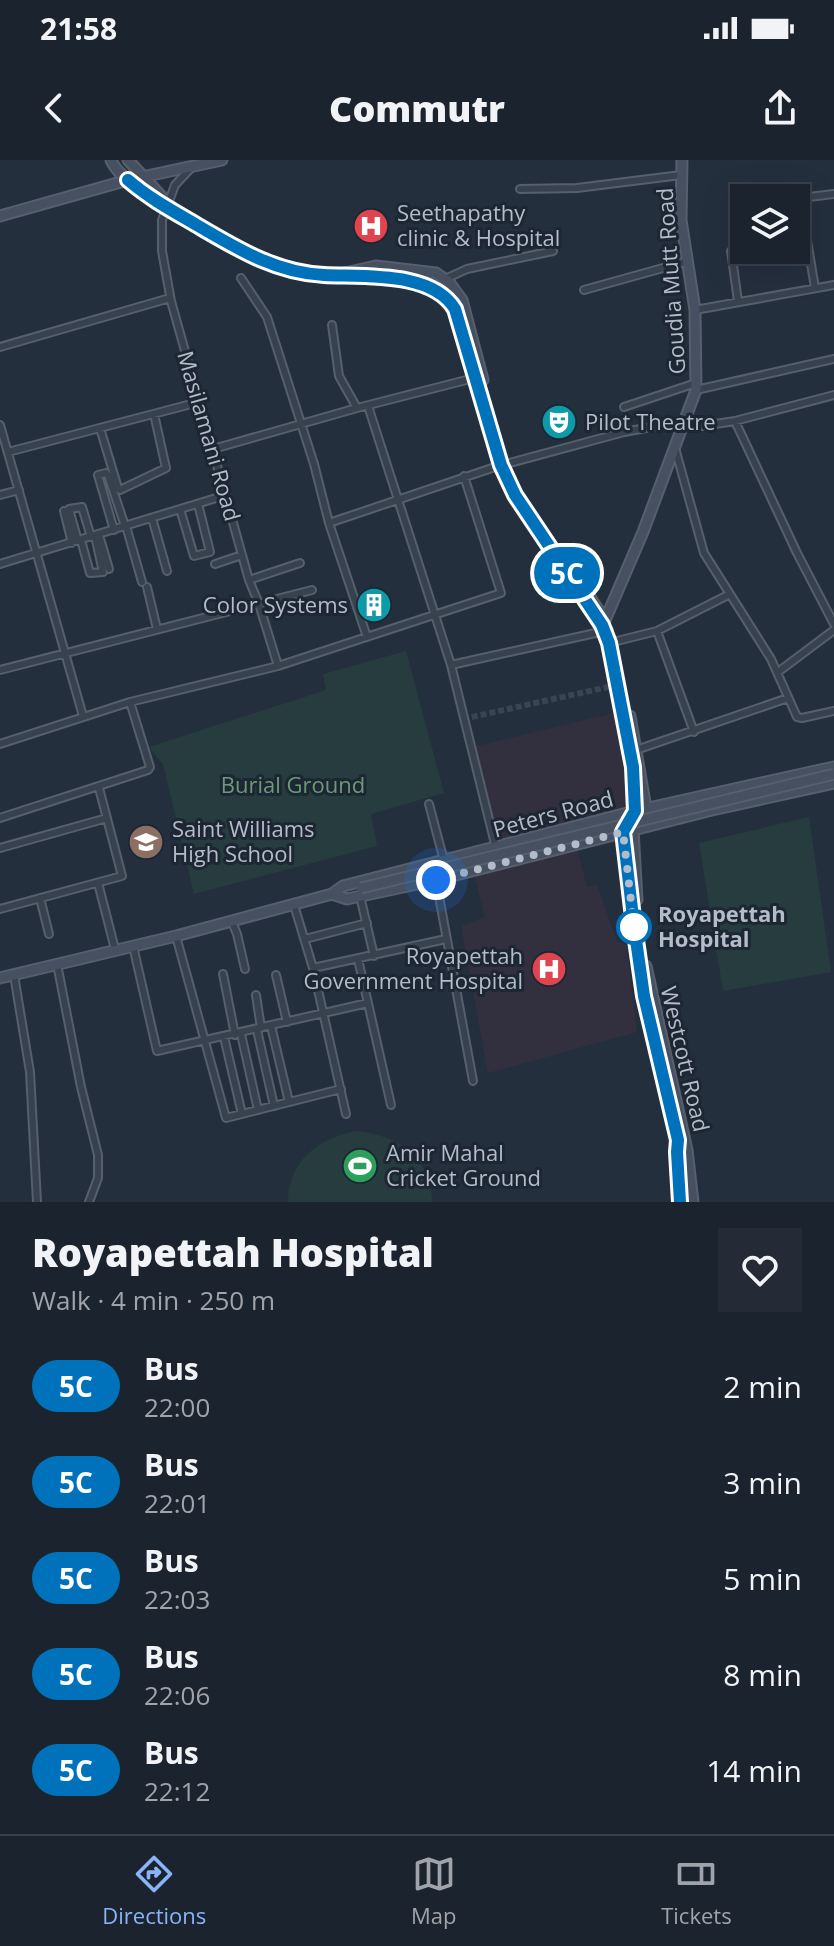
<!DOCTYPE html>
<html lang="en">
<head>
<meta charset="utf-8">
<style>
  :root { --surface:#1b232e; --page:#242b36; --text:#f1f3f6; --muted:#a0a4aa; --line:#39404a; --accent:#8ab4f8 }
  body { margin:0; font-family:"Open Sans",sans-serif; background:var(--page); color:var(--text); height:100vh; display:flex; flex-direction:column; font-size:30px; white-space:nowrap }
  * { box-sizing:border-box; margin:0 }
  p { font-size:26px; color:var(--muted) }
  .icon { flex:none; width:44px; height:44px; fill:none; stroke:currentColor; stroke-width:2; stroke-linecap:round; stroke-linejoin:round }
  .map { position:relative; height:1042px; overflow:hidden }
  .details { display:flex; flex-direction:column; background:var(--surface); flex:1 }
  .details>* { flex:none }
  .badge { padding:0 16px; border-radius:26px; font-size:28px; line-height:52px }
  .controls { position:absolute; left:730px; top:24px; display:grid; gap:16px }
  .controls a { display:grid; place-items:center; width:80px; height:80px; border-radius:0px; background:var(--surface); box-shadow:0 8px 32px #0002,0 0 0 2px var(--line); font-size:40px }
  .you { position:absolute; width:40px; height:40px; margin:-20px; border:6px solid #fff; border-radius:50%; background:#1a73e8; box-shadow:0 0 0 12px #1a73e833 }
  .map>.badge { position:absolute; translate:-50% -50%; box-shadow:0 0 0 4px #fff }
  .round { display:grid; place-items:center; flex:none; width:84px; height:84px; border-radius:0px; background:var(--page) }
  .summary { display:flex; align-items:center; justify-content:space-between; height:136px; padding:0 32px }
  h1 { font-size:38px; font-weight:800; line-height:60px }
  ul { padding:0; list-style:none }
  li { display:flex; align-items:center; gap:24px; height:96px; padding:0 32px }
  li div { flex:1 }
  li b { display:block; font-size:30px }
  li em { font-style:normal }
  li .badge { min-width:88px; font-weight:700; text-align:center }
  .status { display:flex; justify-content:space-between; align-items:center; height:56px; padding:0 40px; background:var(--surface); direction:ltr }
  .status svg { height:22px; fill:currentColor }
  header { display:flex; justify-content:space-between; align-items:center; height:104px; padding:0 32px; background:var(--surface); font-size:36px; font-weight:800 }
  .tabs { display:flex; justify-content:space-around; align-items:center; height:112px; border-top:2px solid var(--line); background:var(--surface); font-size:22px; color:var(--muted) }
  .tabs a { display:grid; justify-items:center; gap:4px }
  .tabs .active { color:var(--accent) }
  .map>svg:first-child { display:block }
  .medical { fill:#32303f }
  .green { fill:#263c3f }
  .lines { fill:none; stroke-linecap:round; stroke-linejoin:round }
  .minor-tunnel { stroke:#3a4453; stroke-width:6; stroke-dasharray:6 3; stroke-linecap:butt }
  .minor-casing { stroke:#565f6c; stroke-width:10 }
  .secondary-casing { stroke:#565f6c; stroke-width:13 }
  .minor { stroke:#38414e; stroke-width:6 }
  .secondary { stroke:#465061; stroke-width:9 }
  .secondary-bridge-casing { stroke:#565f6c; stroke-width:13; stroke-linecap:butt }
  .secondary-bridge { stroke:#465061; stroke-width:9 }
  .line-casing { stroke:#fff; stroke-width:18 }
  .line { stroke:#0072bc; stroke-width:12 }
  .walk { stroke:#b4bcc9; stroke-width:8; stroke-dasharray:0 14.4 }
  .stop-dot { fill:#fff; stroke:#0072bc; stroke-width:4 }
  .labels { text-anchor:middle; stroke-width:6; stroke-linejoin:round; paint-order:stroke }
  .poi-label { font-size:22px; fill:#b4bcc9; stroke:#1d2633; text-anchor:start }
  .street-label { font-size:22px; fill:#b4bcc9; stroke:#1d2633 }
  .park-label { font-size:22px; fill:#6b9a76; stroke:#1d2633 }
  .stop-label { font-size:22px; font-weight:bold; fill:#b4bcc9; stroke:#1d2633; text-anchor:start }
</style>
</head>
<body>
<div class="status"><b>21:58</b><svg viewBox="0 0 49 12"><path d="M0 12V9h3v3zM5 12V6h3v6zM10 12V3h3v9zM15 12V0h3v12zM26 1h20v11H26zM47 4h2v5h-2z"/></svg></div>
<header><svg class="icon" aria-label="back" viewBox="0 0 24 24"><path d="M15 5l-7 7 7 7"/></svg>Commutr<svg class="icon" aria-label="share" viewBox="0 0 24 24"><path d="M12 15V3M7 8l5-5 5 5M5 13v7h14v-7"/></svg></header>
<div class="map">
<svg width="834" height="1042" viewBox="0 0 834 1042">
  <rect width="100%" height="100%" fill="#242f3e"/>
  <path class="medical" d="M614,553L625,597V651L494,683L473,587Z
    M577,689L587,727L597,725L617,782L626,784L637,872L488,913L461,766L485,757L474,713Z"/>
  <path class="green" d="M406,491L444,633L371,654L377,686L194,734L163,604L149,587L326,530L323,514Z
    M809,657L831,812L723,831L699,683Z
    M356,971C396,974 432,998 432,1042H288C288,1001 319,978 356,971Z"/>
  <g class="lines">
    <path class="minor-tunnel" d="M463,559L617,525"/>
    <defs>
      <path id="minor" d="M191,8L175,25L162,60V91L171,141L249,420L259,444L278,506
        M520,29L577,28L681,15
        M731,91L738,141
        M241,118L267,157L314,304L329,363L367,477
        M445,119L467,109L553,91
        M815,128L800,38L834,34
        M584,130L688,101
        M695,150L834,125
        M332,165L339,216L357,248
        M0,187L170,138
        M696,230L834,199
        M368,246L451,505L496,688
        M624,247L696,223
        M735,261L797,393L834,464
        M0,265L83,556
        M100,268L118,328L120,330L166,308L154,254
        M675,288L704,393L771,499L797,557L802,558L834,551
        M213,289L357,248L478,217
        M8,292L199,242
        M506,304L624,272L685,261L702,266L735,261L834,235
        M0,335L19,330
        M180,349L194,396L210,392L198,344
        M64,351L72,383
        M152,358L167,411
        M329,363L501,305
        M126,366L142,422
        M114,370L98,315L106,313L108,315L125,366
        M99,375L109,409
        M81,380L90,413L103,412L95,376
        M78,381L69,349L82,347L91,377
        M0,404L226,335
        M215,404L242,395
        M249,420L300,403
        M147,427L157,469
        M657,471L694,572
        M609,483L657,471L730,434
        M451,505L609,470
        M0,510L312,430
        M778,512L834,470
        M0,584L130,542L278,506L501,433L464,316
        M633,591L788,538
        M429,644L444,701
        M0,658L148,610L150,607L130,542
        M0,688L107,658
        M436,720L473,921
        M98,723L115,789
        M360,736L374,796
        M40,738L49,774
        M294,745L313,808L346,954
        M0,749L122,716L99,628
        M232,762L237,774L245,809
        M176,776L226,958L341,929
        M305,779L367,763
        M133,786L157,891L368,843
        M358,799L391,945
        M57,804L81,927L98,995V1018L89,1042
        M313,808L446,779
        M223,814L235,875
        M14,815L30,912L37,1042
        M276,815L287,862
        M256,835L261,868
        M271,866L289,942
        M257,870L274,946
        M241,874L258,950
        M224,877L242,954"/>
      <path id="secondary" d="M111,0C124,33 256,102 293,111C340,124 427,102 455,149L501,305L515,335L602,465L609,483L633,607L635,651L623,672L634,766L644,836L678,980L677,992L681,1042
        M128,0L174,50
        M0,56L128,20L222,0
        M345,113L376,106L436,113L449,122L462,140L483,220
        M565,399L605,460
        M603,465L643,372L696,230L695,150L681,60L682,0
        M630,556L646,648L633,669L637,740
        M332,734L347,739L436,720L712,650L834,623
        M646,806L687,990L693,1042
        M0,818L176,776L332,734L343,726L635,651L834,607"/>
    </defs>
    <use href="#minor" class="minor-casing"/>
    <use href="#secondary" class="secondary-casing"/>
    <use href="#minor" class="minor"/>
    <use href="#secondary" class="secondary"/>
    <defs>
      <path id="secondary-bridge" d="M361,728L834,614"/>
    </defs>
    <use href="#secondary-bridge" class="secondary-bridge-casing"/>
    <use href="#secondary-bridge" class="secondary-bridge"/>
  </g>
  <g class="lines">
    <defs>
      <path id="line" d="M128,20C149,38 171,50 195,64C236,88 276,113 324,115C364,117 432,111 455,149L501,305L515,335L602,465L609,483L633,607L635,651L623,672L634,766L644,836L678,980L677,992L680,1042"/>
    </defs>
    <use href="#line" class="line-casing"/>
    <use href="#line" class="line"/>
    <path class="walk" d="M436,720L623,672L634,767"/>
  </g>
  <defs>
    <symbol id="hospital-disc" viewBox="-11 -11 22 22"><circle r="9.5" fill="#e0444e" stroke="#1d2633"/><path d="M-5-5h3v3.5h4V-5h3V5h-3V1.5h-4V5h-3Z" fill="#fff"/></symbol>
    <symbol id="theatre-disc" viewBox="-11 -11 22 22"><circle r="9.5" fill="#0f9aa8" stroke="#1d2633"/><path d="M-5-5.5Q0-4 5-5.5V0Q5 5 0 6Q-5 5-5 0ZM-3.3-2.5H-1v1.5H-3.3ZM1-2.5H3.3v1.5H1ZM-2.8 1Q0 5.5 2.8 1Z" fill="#fff"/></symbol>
    <symbol id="building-disc" viewBox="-11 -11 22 22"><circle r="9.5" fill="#0f9aa8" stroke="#1d2633"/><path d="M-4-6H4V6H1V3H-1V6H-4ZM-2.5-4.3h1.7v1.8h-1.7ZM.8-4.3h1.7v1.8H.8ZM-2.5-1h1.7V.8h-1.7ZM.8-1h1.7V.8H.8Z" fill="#fff"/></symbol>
    <symbol id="school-disc" viewBox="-11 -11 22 22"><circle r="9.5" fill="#8d6e63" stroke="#1d2633"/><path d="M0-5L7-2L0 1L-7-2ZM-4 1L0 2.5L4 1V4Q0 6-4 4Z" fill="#fff"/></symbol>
    <symbol id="stadium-disc" viewBox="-11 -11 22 22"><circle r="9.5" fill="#2e9e5b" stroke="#1d2633"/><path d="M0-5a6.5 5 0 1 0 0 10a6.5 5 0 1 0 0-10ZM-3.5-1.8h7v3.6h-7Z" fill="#fff"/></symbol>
  </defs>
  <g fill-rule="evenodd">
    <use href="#hospital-disc" x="351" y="46" width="40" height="40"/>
    <use href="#theatre-disc" x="539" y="242" width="40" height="40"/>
    <use href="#building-disc" x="354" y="425" width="40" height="40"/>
    <use href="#school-disc" x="126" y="662" width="40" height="40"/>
    <use href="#hospital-disc" x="529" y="789" width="40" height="40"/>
    <use href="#stadium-disc" x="340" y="986" width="40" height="40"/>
  </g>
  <circle class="stop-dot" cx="634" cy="767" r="16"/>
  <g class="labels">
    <g class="poi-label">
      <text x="397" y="61">Seethapathy<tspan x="397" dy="25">clinic &amp; Hospital</tspan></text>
      <text x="585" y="270">Pilot Theatre</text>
      <text x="348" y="453" text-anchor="end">Color Systems</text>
      <text x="172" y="677">Saint Williams<tspan x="172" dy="25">High School</tspan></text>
      <text x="523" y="804" text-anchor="end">Royapettah<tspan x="523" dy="25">Government Hospital</tspan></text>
      <text x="386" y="1001">Amir Mahal<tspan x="386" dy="25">Cricket Ground</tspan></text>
    </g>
    <g class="street-label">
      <text transform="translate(671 121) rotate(-94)" y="8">Goudia Mutt Road</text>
      <text transform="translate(209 276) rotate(74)" y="8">Masilamani Road</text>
      <text transform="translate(553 654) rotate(-15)" y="8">Peters Road</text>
      <text transform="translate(685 899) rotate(77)" y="8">Westcott Road</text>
    </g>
    <g class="park-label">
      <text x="293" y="633">Burial Ground</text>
    </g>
    <g class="stop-label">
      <text x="658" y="762">Royapettah<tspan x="658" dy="25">Hospital</tspan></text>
    </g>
  </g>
</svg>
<div class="controls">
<a><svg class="icon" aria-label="layers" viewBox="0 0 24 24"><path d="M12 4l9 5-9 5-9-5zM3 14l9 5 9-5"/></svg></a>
</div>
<div class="you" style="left:436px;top:720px"></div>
<b class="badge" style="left:567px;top:413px;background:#0072bc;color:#fff">5C</b>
</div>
<section class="details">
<div class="summary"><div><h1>Royapettah Hospital</h1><p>Walk · 4 min · 250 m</p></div><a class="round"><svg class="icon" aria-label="heart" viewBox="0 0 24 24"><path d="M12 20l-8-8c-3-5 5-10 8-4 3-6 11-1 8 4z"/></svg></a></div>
<ul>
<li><span class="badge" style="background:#0072bc;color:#fff">5C</span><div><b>Bus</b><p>22:00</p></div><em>2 min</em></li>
<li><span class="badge" style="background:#0072bc;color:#fff">5C</span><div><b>Bus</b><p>22:01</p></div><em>3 min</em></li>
<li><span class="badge" style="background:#0072bc;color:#fff">5C</span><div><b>Bus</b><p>22:03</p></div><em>5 min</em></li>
<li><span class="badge" style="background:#0072bc;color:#fff">5C</span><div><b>Bus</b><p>22:06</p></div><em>8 min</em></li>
<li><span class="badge" style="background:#0072bc;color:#fff">5C</span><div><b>Bus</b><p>22:12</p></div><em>14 min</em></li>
</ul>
</section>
<nav class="tabs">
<a class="active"><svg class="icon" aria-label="directions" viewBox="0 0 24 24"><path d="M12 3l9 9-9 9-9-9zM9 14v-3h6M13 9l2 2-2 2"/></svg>Directions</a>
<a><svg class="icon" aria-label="map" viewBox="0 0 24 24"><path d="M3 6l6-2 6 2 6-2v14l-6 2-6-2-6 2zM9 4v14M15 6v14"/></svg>Map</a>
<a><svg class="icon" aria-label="tickets" viewBox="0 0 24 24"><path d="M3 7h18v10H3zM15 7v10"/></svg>Tickets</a>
</nav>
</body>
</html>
